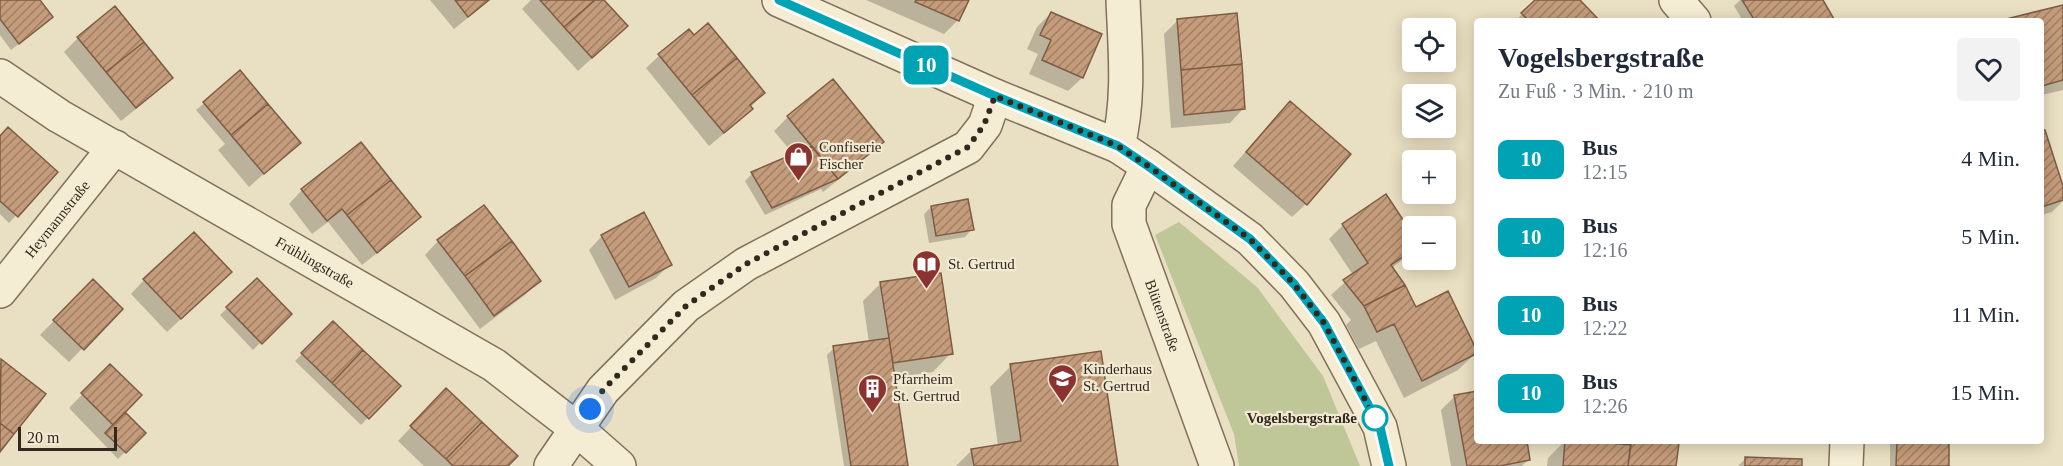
<!DOCTYPE html>
<html lang="de">
<head>
<meta charset="utf-8">
<style>
  :root { --surface:#fff; --page:#f2f2f3; --text:#1f2937; --muted:#747a83 }
  body { margin:0; font-family:Georgia,serif; background:var(--page); color:var(--text); height:100vh; display:flex; flex-direction:column; font-size:22px; white-space:nowrap }
  * { box-sizing:border-box; margin:0 }
  p { font-size:20px; color:var(--muted) }
  .icon { flex:none; width:33px; height:33px; fill:none; stroke:currentColor; stroke-width:2; stroke-linecap:round; stroke-linejoin:round }
  .map { position:relative; flex:1; overflow:hidden }
  .drawer { position:absolute; left:1474px; top:18px; width:570px; height:426px; display:flex; flex-direction:column; background:var(--surface); border-radius:6px; box-shadow:0 3px 15px #0003 }
  .drawer>* { flex:none }
  .badge { padding:0 12px; border-radius:9px; font-size:21px; line-height:39px }
  .fabs { position:absolute; left:1402px; top:18px; display:grid; gap:12px }
  .fabs a { display:grid; place-items:center; width:54px; height:54px; border-radius:6px; background:var(--surface); box-shadow:0 3px 15px #0003; font-size:30px }
  .scale { position:absolute; left:18px; bottom:15px; width:99px; box-sizing:border-box; padding-left:6px; border:3px solid #32281e; border-top:0; font-size:16px; line-height:21px; white-space:nowrap; color:#32281e; -webkit-text-stroke:4px #f1e9d1; paint-order:stroke }
  .you { position:absolute; width:30px; height:30px; margin:-15px; border:4px solid #fff; border-radius:50%; background:#1a73e8; box-shadow:0 0 0 9px #1a73e833 }
  .map>.badge { position:absolute; translate:-50% -50%; box-shadow:0 0 0 3px #fff }
  .round { display:grid; place-items:center; flex:none; width:63px; height:63px; border-radius:6px; background:var(--page) }
  .head { display:flex; align-items:center; justify-content:space-between; height:102px; padding:0 24px }
  h1 { font-size:28px; font-weight:600; line-height:45px }
  ul { padding:0; list-style:none }
  li { display:flex; align-items:center; gap:18px; height:78px; padding:0 24px }
  li div { flex:1 }
  li b { display:block; font-size:22px }
  li em { font-style:normal }
  li .badge { min-width:66px; font-weight:700; text-align:center }
  .map>svg:first-child { display:block }
  .grass { fill:#bfc697 }
  .shadow { fill:#0003 }
  .building { fill:url(#building-hatch); stroke:#7e5c43; stroke-width:1.5 }
  .lines { fill:none; stroke-linecap:round; stroke-linejoin:round }
  .minor-casing { stroke:#81705b; stroke-width:36 }
  .minor { stroke:#f5ecd4; stroke-width:33 }
  .line-casing { stroke:#fff; stroke-width:14 }
  .line { stroke:#00a3b4; stroke-width:9 }
  .walk { stroke:#32281e; stroke-width:6; stroke-dasharray:0 10.8 }
  .stop-dot { fill:#fff; stroke:#00a3b4; stroke-width:3 }
  .labels { text-anchor:middle; stroke-width:4.5; stroke-linejoin:round; paint-order:stroke }
  .poi-label { font-size:15px; fill:#32281e; stroke:#f1e9d1; text-anchor:start }
  .street-label { font-size:15px; fill:#32281e; stroke:#f1e9d1 }
  .stop-label { font-size:15px; font-weight:bold; fill:#32281e; stroke:#f1e9d1; text-anchor:end }
</style>
</head>
<body>
<div class="map">
<svg width="2063" height="466" viewBox="0 0 2063 466">
  <defs>
    <pattern id="building-hatch" width="6" height="6" patternUnits="userSpaceOnUse" patternTransform="scale(1.5)"><rect width="6" height="6" fill="#c49c7b"/><path d="M-1 1l2-2M0 6l6-6M5 7l2-2" fill="none" stroke="#a07f64"/></pattern>
  </defs>
  <rect width="100%" height="100%" fill="#e9dfc2"/>
  <path class="grass" d="M1179,222L1257,287L1323,376L1360,466H1239L1234,434L1155,235Z"/>
  <path class="shadow" d="M0,0H38L44,24L11,50L0,35Z
    M430,0H490L454,29Z
    M531,0H602L612,40L578,71L522,9Z
    M866,0H967L958,20L944,34Z
    M1537,0H1577L1597,21H1515Z
    M1740,0H1821L1830,21H1743L1734,6Z
    M2063,6V90L2042,95V21H2005Z
    M1051,13L1100,35L1082,78L1068,91L1029,74L1038,54L1027,49L1037,27Z
    M1178,20L1243,109L1230,123L1171,128L1164,34Z
    M78,38L171,78L157,92L121,121L64,52Z
    M660,55L763,93L738,122L709,146L646,68Z
    M240,73L299,143L249,187L218,150L225,144L196,110Z
    M788,117L882,142L868,156L823,192L821,189L765,215L745,181L752,174L794,155L774,131Z
    M1276,117L1306,204L1292,217L1233,166Z
    M2042,132H2044L2063,191V201L2052,212L2042,215Z
    M0,138L56,172L9,223L0,214Z
    M302,190L419,217L405,231L362,265L328,222L312,234L289,204Z
    M1385,196L1413,238V251L1392,268L1416,309L1477,352L1458,370L1404,398L1376,341L1359,349L1346,325L1351,320L1331,295L1353,275L1329,239L1343,225Z
    M931,207L972,229L965,237L929,243L924,214Z
    M602,236L670,264L656,278L615,300L589,250Z
    M438,241L539,281L525,295L480,329L425,255Z
    M144,280L216,286L167,332L131,294Z
    M256,280L290,314L253,350L220,315Z
    M93,281L121,309L69,362L40,335Z
    M881,283L951,353L933,372L893,378L906,466H844L827,355L834,348L869,343L863,301Z
    M333,323L399,386L361,425L295,361Z
    M2,361L0,449V363Z
    M110,366L123,412L144,433L118,459L69,408Z
    M1011,366L1117,466H956L972,450L998,446L990,387Z
    M1454,397L1478,441H1525L1529,459L1522,466H1451L1441,410Z
    M433,404L506,466H424L398,441Z
    M1565,441L1625,446L1630,441L1677,445L1674,466H1547L1548,458Z
    M1890,441H1948L1947,466H1890Z
    M1745,459L1801,466H1738Z"/>
  <path class="building" d="M0,0H40L53,17L19,44L0,19Z
    M455,0H489L468,17Z
    M540,0H595L564,27Z
    M595,0H604L628,26L592,58L564,27Z
    M916,0H969L959,21L915,2Z
    M1535,0H1580L1600,21H1529L1521,13Z
    M1742,0H1823L1834,19L1831,21H1755Z
    M2063,5V80L2042,86V21H2006V19Z
    M115,6L144,42L106,72L77,37Z
    M1051,12L1102,34L1083,78L1042,60L1051,40L1040,35Z
    M1237,13L1242,64L1181,70L1177,19Z
    M708,23L737,58L692,95L658,54L689,29L694,35Z
    M144,42L173,78L136,108L106,72Z
    M737,58L765,93L750,105L753,109L724,133L692,95Z
    M1242,64L1245,109L1184,115L1181,70Z
    M240,70L268,104L231,135L203,102Z
    M833,79L884,142L838,179L787,116Z
    M1290,101L1351,154L1307,205L1246,152Z
    M268,104L301,143L264,174L231,135Z
    M8,127L58,172L18,217L0,201V136Z
    M2045,130L2063,186V200L2042,207V131Z
    M361,142L391,180L347,215L342,209L327,221L301,189Z
    M812,146L838,179L772,208L751,172Z
    M391,180L421,217L377,253L347,215Z
    M1386,194L1413,235V250L1391,265L1405,285L1364,306L1343,280L1368,263L1342,224Z
    M968,199L974,230L936,236L931,206Z
    M484,205L512,241L465,276L437,240Z
    M644,212L672,265L629,287L601,235Z
    M194,232L232,272L181,319L143,279Z
    M512,241L541,281L494,316L465,276Z
    M941,273L953,354L893,363L880,282Z
    M257,278L292,314L262,344L226,307Z
    M93,279L123,309L84,350L53,320Z
    M1405,285L1416,307L1448,291L1478,353L1422,381L1394,324L1377,332L1364,306Z
    M333,321L363,350L332,383L301,353Z
    M889,338L908,466H851L833,346Z
    M363,350L401,386L369,419L332,383Z
    M1101,351L1118,466H974L971,449L1021,441L1010,364Z
    M1,359L46,394L14,434L0,423Z
    M110,364L142,395L113,425L81,393Z
    M446,388L482,422L446,459L410,426Z
    M1478,391V441H1527L1530,460L1500,466H1467L1454,395Z
    M125,412L146,433L126,453L105,433Z
    M482,422L518,456L508,466H453L446,459Z
    M0,423L14,434L0,452Z
    M1565,441H1592L1631,445L1628,466H1563Z
    M1631,441L1679,443L1676,466H1628Z
    M1897,441H1949V466H1896Z
    M1745,457L1802,459V466H1745Z"/>
  <g class="lines">
    <defs>
      <g id="minor">
        <path d="M779,0L995,96L1118,146L1148,166L1250,239L1294,284L1324,323L1380,427L1389,466"/>
        <path d="M1676,0L1694,21"/>
        <path id="s1" d="M0,76L59,116L494,365L577,429L619,466"/>
        <path d="M1118,146C1130,98 1125,49 1123,0"/>
        <path id="s2" d="M1148,166L1129,205V224L1217,466"/>
        <path id="s3" d="M0,291L115,147"/>
        <path d="M551,466L603,390L686,306L746,264L968,147L985,125L995,96"/>
        <path d="M1846,466L1847,441"/>
      </g>
    </defs>
    <use href="#minor" class="minor-casing"/>
    <use href="#minor" class="minor"/>
  </g>
  <g class="lines">
    <defs>
      <path id="line" d="M779,0L995,96L1118,146L1148,166L1250,239L1294,284L1324,323L1380,427L1389,466"/>
    </defs>
    <use href="#line" class="line-casing"/>
    <use href="#line" class="line"/>
    <path class="walk" d="M590,409L603,390L686,306L746,264L968,147L984,125L995,96L1118,146L1148,166L1250,239L1294,284L1324,323L1375,418"/>
  </g>
  <defs>
    <symbol id="shop-pin" viewBox="-11 -11 22 30"><path d="M0 17L-7.5 6A9.5 9.5 0 1 1 7.5 6Z" fill="#8a3331" stroke="#f1e9d1"/><path d="M-5-2.5h2.3a2.7 3.5 0 0 1 5.4 0H5L5.5 6h-11ZM-1.5-2.5h3a1.5 2.3 0 0 0-3 0Z" fill="#fff"/></symbol>
    <symbol id="library-pin" viewBox="-11 -11 22 30"><path d="M0 17L-7.5 6A9.5 9.5 0 1 1 7.5 6Z" fill="#8a3331" stroke="#f1e9d1"/><path d="M-6-4Q-3-5.5-.7-3.5V5Q-3 3-6 4ZM6-4Q3-5.5 .7-3.5V5Q3 3 6 4Z" fill="#fff"/></symbol>
    <symbol id="school-pin" viewBox="-11 -11 22 30"><path d="M0 17L-7.5 6A9.5 9.5 0 1 1 7.5 6Z" fill="#8a3331" stroke="#f1e9d1"/><path d="M0-5L7-2L0 1L-7-2ZM-4 1L0 2.5L4 1V4Q0 6-4 4Z" fill="#fff"/></symbol>
    <symbol id="building-pin" viewBox="-11 -11 22 30"><path d="M0 17L-7.5 6A9.5 9.5 0 1 1 7.5 6Z" fill="#8a3331" stroke="#f1e9d1"/><path d="M-4-6H4V6H1V3H-1V6H-4ZM-2.5-4.3h1.7v1.8h-1.7ZM.8-4.3h1.7v1.8H.8ZM-2.5-1h1.7V.8h-1.7ZM.8-1h1.7V.8H.8Z" fill="#fff"/></symbol>
  </defs>
  <g fill-rule="evenodd">
    <use href="#shop-pin" x="782" y="140" width="33" height="45"/>
    <use href="#library-pin" x="910" y="248" width="33" height="45"/>
    <use href="#school-pin" x="1046" y="362" width="33" height="45"/>
    <use href="#building-pin" x="856" y="372" width="33" height="45"/>
  </g>
  <circle class="stop-dot" cx="1375" cy="418" r="12"/>
  <g class="labels">
    <g class="poi-label">
      <text x="819" y="152">Confiserie<tspan x="819" dy="17">Fischer</tspan></text>
      <text x="948" y="269">St. Gertrud</text>
      <text x="1083" y="374">Kinderhaus<tspan x="1083" dy="17">St. Gertrud</tspan></text>
      <text x="893" y="384">Pfarrheim<tspan x="893" dy="17">St. Gertrud</tspan></text>
    </g>
    <g class="street-label">
      <text dy="5" stroke="none"><textPath href="#s3" startOffset="92">Heymannstraße</textPath></text>
      <text dy="5" stroke="none"><textPath href="#s1" startOffset="366">Frühlingstraße</textPath></text>
      <text dy="5" stroke="none"><textPath href="#s2" startOffset="160">Blütenstraße</textPath></text>
    </g>
    <g class="stop-label">
      <text x="1357" y="423">Vogelsbergstraße</text>
    </g>
  </g>
</svg>
<div class="fabs">
<a><svg class="icon" aria-label="locate" viewBox="0 0 24 24"><circle cx="12" cy="12" r="6"/><path d="M12 2v4M12 18v4M2 12h4M18 12h4"/></svg></a>
<a><svg class="icon" aria-label="layers" viewBox="0 0 24 24"><path d="M12 4l9 5-9 5-9-5zM3 14l9 5 9-5"/></svg></a>
<a>+</a>
<a>−</a>
</div>
<div class="scale">20 m</div>
<div class="you" style="left:590px;top:409px"></div>
<b class="badge" style="left:926px;top:65px;background:#00a3b4;color:#fff">10</b>
<section class="drawer">
<div class="head"><div><h1>Vogelsbergstraße</h1><p>Zu Fuß · 3 Min. · 210 m</p></div><a class="round"><svg class="icon" aria-label="heart" viewBox="0 0 24 24"><path d="M12 20l-8-8c-3-5 5-10 8-4 3-6 11-1 8 4z"/></svg></a></div>
<ul>
<li><span class="badge" style="background:#00a3b4;color:#fff">10</span><div><b>Bus</b><p>12:15</p></div><em>4 Min.</em></li>
<li><span class="badge" style="background:#00a3b4;color:#fff">10</span><div><b>Bus</b><p>12:16</p></div><em>5 Min.</em></li>
<li><span class="badge" style="background:#00a3b4;color:#fff">10</span><div><b>Bus</b><p>12:22</p></div><em>11 Min.</em></li>
<li><span class="badge" style="background:#00a3b4;color:#fff">10</span><div><b>Bus</b><p>12:26</p></div><em>15 Min.</em></li>
</ul>
</section>
</div>
</body>
</html>
